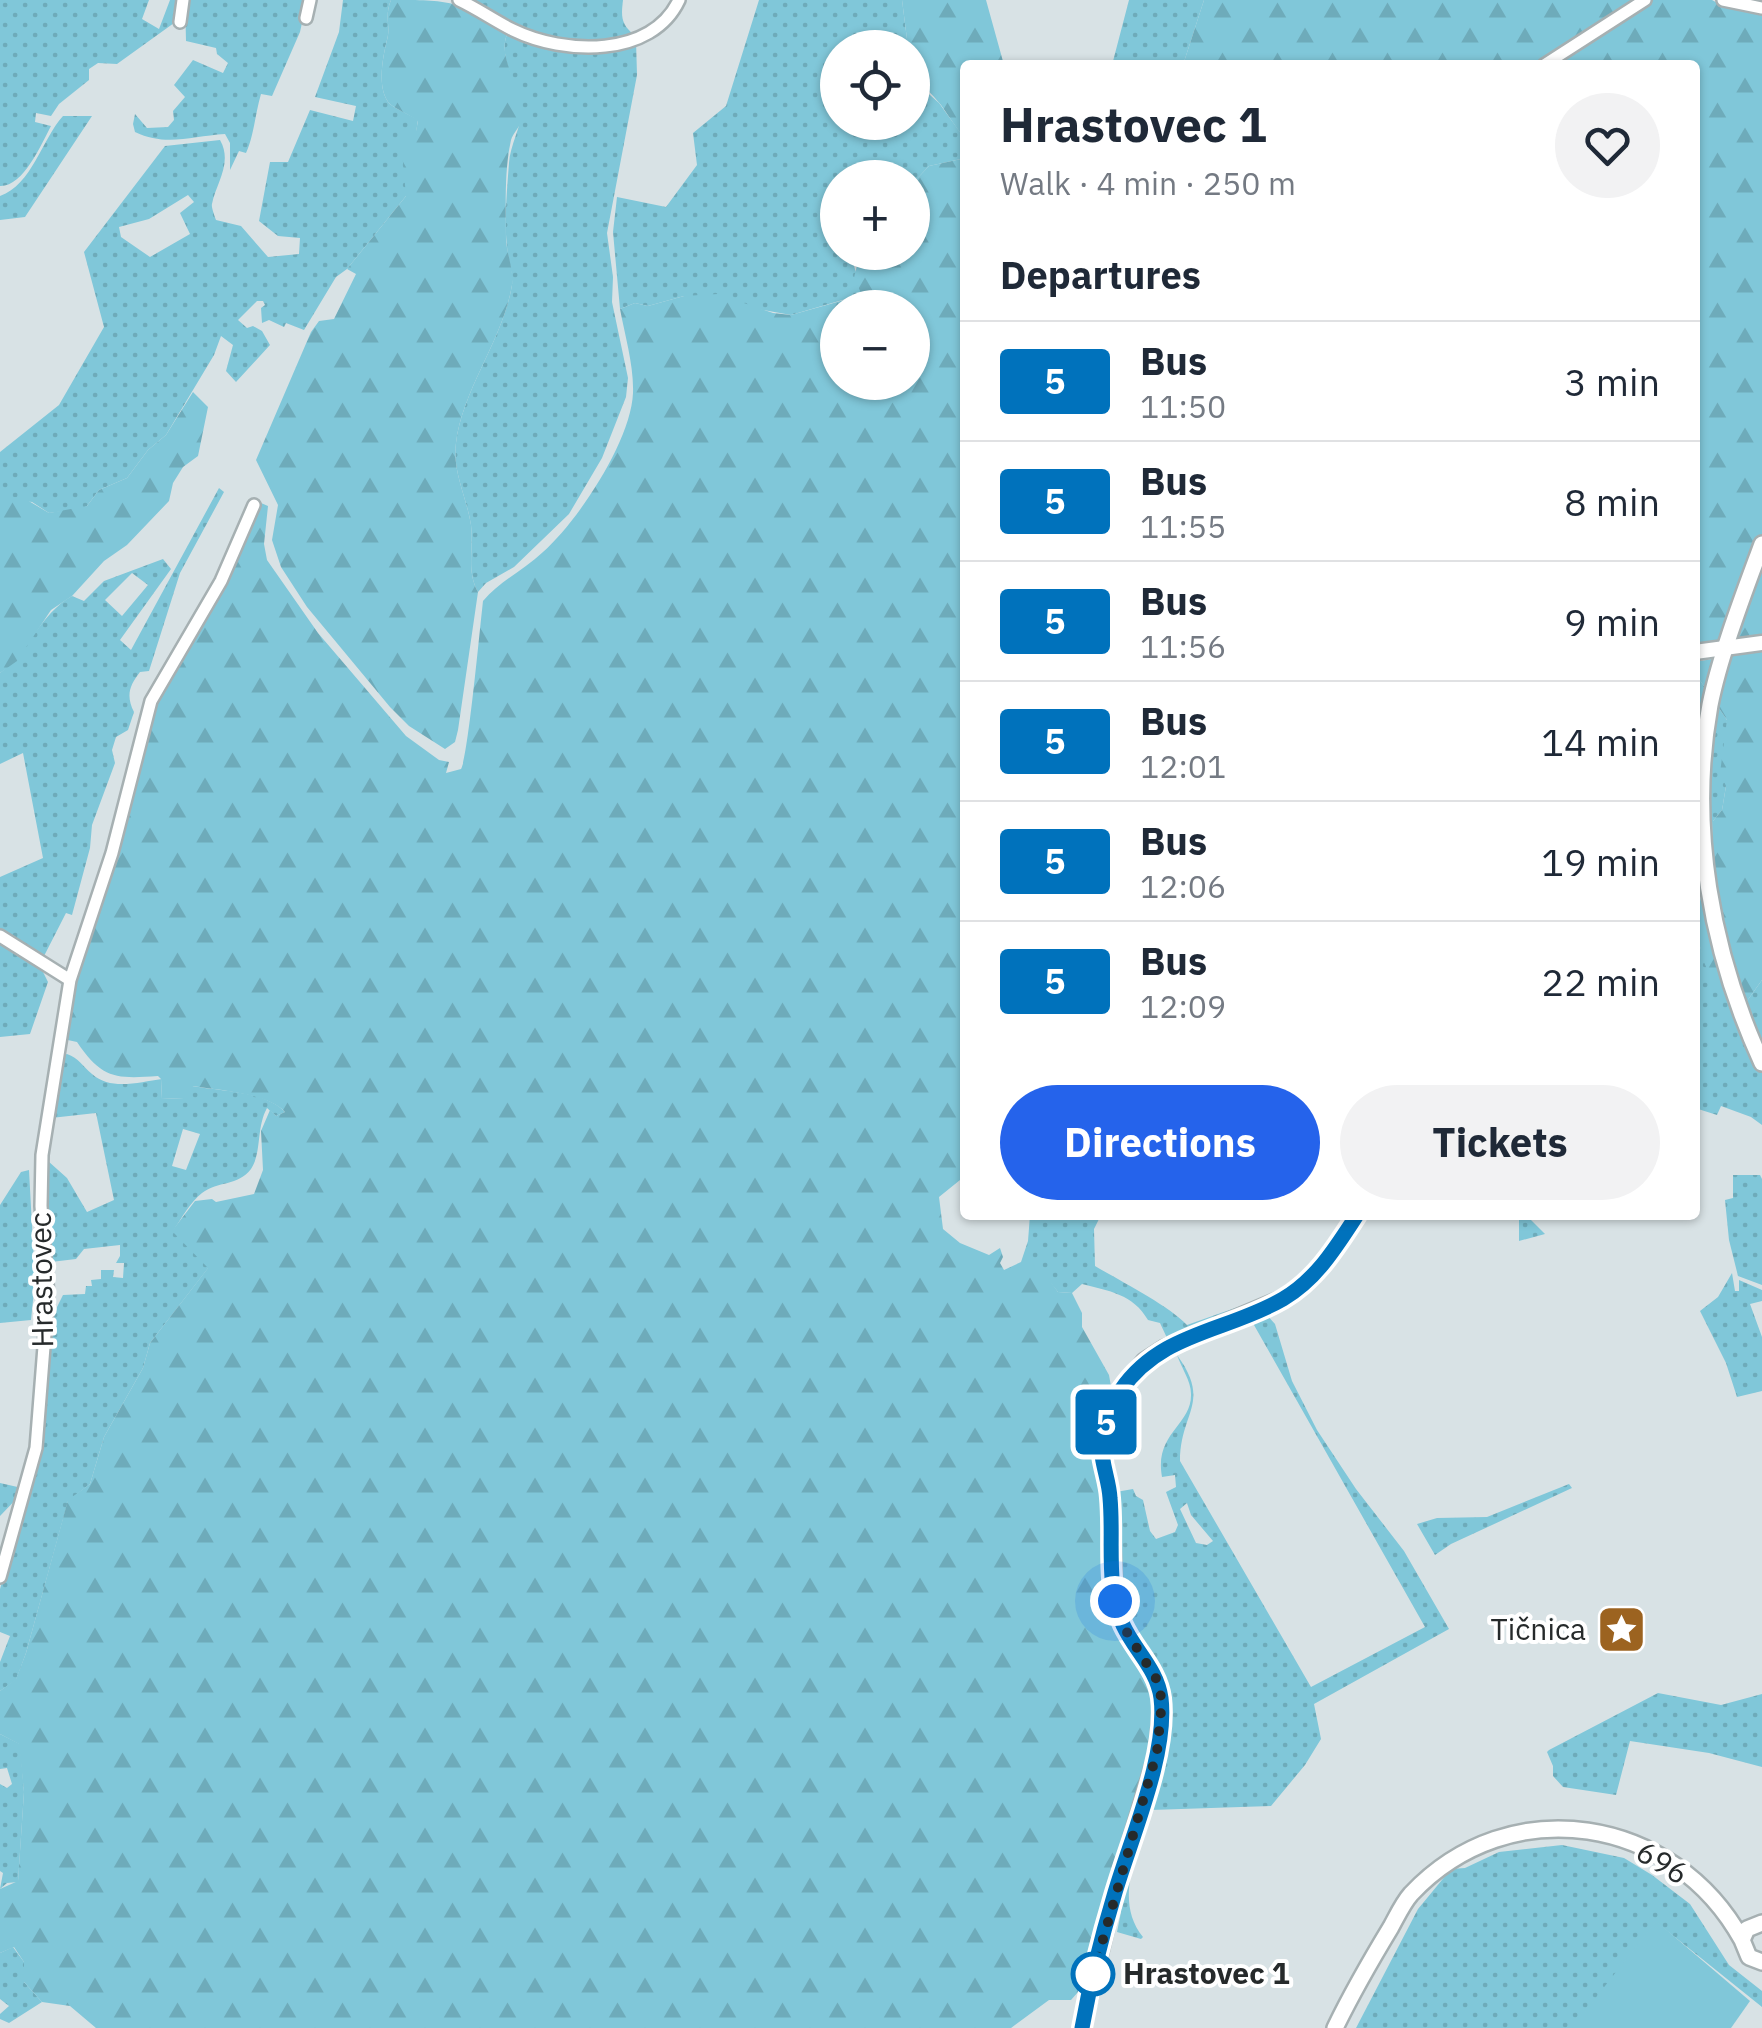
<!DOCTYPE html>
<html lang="en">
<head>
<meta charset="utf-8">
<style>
  :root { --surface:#fff; --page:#f2f2f3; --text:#1f2937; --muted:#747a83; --line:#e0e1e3; --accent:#2563eb }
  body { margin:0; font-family:"IBM Plex Sans",sans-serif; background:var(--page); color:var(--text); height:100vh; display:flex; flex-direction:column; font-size:38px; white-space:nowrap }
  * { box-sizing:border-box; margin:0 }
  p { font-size:32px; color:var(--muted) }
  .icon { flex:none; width:55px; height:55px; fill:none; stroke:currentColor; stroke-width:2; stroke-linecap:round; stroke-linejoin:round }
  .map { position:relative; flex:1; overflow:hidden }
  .drawer { position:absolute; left:960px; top:60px; width:740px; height:1160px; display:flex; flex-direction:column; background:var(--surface); border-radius:10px; box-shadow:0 2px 8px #0004 }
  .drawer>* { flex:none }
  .badge { padding:0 20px; border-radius:8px; font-size:35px; line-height:65px }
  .fabs { position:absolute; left:820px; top:30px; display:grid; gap:20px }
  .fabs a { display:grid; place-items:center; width:110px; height:110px; border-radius:50%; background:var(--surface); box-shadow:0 2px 8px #0004; font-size:50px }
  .you { position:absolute; width:50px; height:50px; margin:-25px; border:8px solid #fff; border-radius:50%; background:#1a73e8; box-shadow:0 0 0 15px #1a73e833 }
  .map>.badge { position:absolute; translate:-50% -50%; box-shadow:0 0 0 5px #fff }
  h2 { padding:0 40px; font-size:38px; line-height:90px }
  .round { display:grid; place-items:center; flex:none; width:105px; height:105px; border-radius:52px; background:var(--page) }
  .overview { display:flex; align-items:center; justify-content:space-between; height:170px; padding:0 40px }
  h1 { font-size:48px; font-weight:800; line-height:75px }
  .button { display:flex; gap:20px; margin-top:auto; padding:20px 40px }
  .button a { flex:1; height:115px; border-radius:60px; background:var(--accent); color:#fff; font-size:40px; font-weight:800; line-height:115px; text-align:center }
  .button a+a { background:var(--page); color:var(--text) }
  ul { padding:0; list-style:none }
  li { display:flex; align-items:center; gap:30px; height:120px; padding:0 40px; border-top:2px solid var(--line) }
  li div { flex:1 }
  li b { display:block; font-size:38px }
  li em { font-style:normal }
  li .badge { min-width:110px; font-weight:700; text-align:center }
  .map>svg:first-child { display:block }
  .grass { fill:url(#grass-dots); fill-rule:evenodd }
  .forest { fill:url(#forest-firs); fill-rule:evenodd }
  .garden { fill:#80c7d9 }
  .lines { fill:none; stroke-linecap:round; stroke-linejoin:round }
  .minor-casing { stroke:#a6b0b2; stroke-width:16 }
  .tertiary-casing { stroke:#a6b0b2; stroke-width:19 }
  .secondary-casing { stroke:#a6b0b2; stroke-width:20 }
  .minor { stroke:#fff; stroke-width:11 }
  .tertiary { stroke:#fff; stroke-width:14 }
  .secondary { stroke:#fff; stroke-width:15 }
  .line-casing { stroke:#fff; stroke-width:22 }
  .line { stroke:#0072bc; stroke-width:15 }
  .walk { stroke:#262a2b; stroke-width:10; stroke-dasharray:0 18 }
  .stop-dot { fill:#fff; stroke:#0072bc; stroke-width:5 }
  .labels { text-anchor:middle; stroke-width:8; stroke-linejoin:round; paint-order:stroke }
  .street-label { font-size:30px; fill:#262a2b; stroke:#fff }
  .poi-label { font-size:30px; fill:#262a2b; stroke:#fff; text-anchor:end }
  .stop-label { font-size:30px; font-weight:bold; fill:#262a2b; stroke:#fff; text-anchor:start }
</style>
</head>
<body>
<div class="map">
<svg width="1762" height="2028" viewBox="0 0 1762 2028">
  <defs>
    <pattern id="grass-dots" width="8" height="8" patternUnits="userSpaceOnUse" patternTransform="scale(2.5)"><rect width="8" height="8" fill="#80c7d9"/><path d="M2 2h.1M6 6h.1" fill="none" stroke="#6eabba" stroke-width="1.8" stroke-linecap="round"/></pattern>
    <pattern id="forest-firs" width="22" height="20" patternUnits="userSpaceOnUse" patternTransform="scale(2.5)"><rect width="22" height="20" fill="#80c7d9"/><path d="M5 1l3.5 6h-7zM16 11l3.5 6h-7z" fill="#6eabba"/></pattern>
  </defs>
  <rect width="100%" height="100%" fill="#d8e2e5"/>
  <path class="grass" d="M0,0H149L142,19L159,29L170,0H179L174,23L117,64L98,63L89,69V80L59,104L51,116L36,113L35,122L51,126C41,145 23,187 0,186Z
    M185,0H307L300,32L272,96L261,94C255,114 254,136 246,153L239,151L230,170V143L225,134C192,136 166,147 135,132L133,124L135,114L147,128L168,127L174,120L173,111L185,97L174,85L193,60L223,73L228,63L217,54L216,48L186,41Z
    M343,0H391C384,17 391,26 387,40C383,56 376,90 390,104C396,109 410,115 418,120L406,196L347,269L336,277L304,330L286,323L284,327L269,320L262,323L261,308L265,305L263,301H257L238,320L247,328L253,326L262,331L270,345L236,382L226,371L233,345L221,336L214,355L166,435L148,450L127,478L99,490L87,506L81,509L49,513L32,502L0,498V452L59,405L104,327L84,252L165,146L220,140C233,163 216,183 212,204C211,207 215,217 216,220L241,226L268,257L299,254L300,238L278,236L259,221L270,162H288L310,110L353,121L356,106L315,97L339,32ZM188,195L194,202L180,213L190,234L150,257L121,237L119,227L149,219Z
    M470,0H623C621,17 621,24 634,35L587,45L556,38L521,30Z
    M759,0H902L908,47L838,48V122H912L913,68L921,87L939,103L965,139V154L961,159L929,166L913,183L912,178H838V252L860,253L854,266L863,294L791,315L684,296L648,306L635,303L620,309L613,232L617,197L666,207L697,165L693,133L726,106Z
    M1129,0H1204L1183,65H1112Z
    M508,32L582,51L636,40L637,75L607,233L613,277L612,302L628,378L626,397L602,458L569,514L514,567L486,583L478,592C466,570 474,549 471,525C467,498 452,471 456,443C463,388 503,340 512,285C513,273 508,259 507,247C504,220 507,190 509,163C510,144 525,120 521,105C516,83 497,54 508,32Z
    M63,116H92L25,217L0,220V196C32,185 42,139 63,116Z
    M219,488L224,492L180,573L149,671L140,672C129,686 126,696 134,712L128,730L116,737L112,750L115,763L92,825L90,848L72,915L66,913L43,958L0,932V877L43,858L23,753L0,764V673C29,651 40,614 72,596L84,601L104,581L163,559L171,569L120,640L131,650ZM132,573L148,585L122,616L105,600Z
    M1695,673L1727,720L1726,786L1722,810L1713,821L1712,847L1695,912Z
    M1695,924C1703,963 1713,994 1748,1016L1747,1001L1762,980V1125L1751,1117L1721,1106L1717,1115L1695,1108Z
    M0,941L39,964L48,982L30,1034L0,1037Z
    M67,1054C79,1058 82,1066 92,1074C111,1091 139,1082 162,1079L161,1099L184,1098L192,1086C219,1091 266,1091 285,1112L276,1116L267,1108C256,1128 262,1153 251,1169C238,1186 218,1181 202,1193C191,1201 181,1219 173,1231L209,1267L150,1343L143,1368L104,1437L90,1484L68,1501L26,1653L16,1680L0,1691V1662L10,1636L0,1632V1589L27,1495L51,1319L63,1295L85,1294L86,1286H92L91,1280L101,1279V1270H114L113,1277L123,1278L124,1263H116L120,1256V1245L84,1249L76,1259L51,1262L44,1162L48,1161L67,1178L87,1212L114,1200L96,1113L51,1118L61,1056ZM183,1129L200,1134L186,1170L172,1166Z
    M29,1170L35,1281L31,1320L0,1323V1205L21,1172Z
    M1733,1175H1760L1762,1179V1285L1738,1276L1729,1240L1725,1200L1733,1198Z
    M1030,1215H1077V1220H1083L1084,1215H1101L1094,1229L1095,1266C1122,1282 1168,1305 1187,1325L1266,1297L1268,1302L1176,1338H1167L1160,1323L1148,1320C1133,1294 1109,1291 1082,1284L1072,1293L1058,1292L1039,1268L1021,1262L1028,1241Z
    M1526,1215L1545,1234L1519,1241V1218Z
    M1732,1273L1735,1291H1739V1280L1762,1290V1301L1750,1304L1762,1337V1391L1737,1397L1726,1363L1700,1311L1718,1297Z
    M1267,1315L1275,1324L1292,1381L1317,1430L1356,1489L1404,1551L1449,1629L1314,1704L1321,1739L1305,1765L1271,1806L1151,1810C1138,1851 1113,1900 1143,1937L1141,1939L1117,1932L1121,1912L1118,1907L1161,1752L1168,1704L1159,1670L1121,1609L1116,1492L1133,1489L1136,1496L1143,1500L1150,1531L1156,1539L1175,1532L1178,1525L1166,1492L1176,1487L1175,1475L1162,1477C1154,1433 1192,1425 1191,1394C1191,1381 1181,1367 1177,1355C1212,1403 1180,1412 1180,1461L1311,1687L1425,1627L1250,1318ZM1187,1503L1191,1515L1213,1541L1207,1545L1196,1543L1180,1509Z
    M0,1483L22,1488L23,1492L0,1516Z
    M1569,1484L1572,1488L1451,1544L1435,1555L1417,1524L1437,1518L1487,1517Z
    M1658,1693L1721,1705L1762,1694V1767L1709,1753L1630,1741L1616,1795L1563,1787L1553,1776V1766L1547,1752L1549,1750Z
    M0,1734L20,1744L24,1792L18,1882L7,1883L0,1889L3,1873L0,1871V1784L7,1788L12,1784L7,1768L0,1769Z
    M1562,1845L1624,1858L1652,1875L1690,1904L1729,1965L1762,1991V2007L1656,1922L1573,2028H1356L1418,1909L1451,1869L1465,1868L1499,1852Z
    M13,1947L24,1962V1982L42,2002L9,2023L0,2019V2014L9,2006L0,1999V1953Z"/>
  <path class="forest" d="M391,0C450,0 458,0 508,32C494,60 529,95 522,120C520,127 513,133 511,140C504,171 506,208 506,240C507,254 514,271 512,285C503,340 463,388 456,443C452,471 467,498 471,525C474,549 466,570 478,592L458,730L455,742L445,749L409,726L390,707L307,607L281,567L272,540L278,505L256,460L311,332L319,321L334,319L356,274L347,269L406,196L401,140L416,131L418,121C410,115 396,109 390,104C376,90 383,56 387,40C391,26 384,17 391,0Z
    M902,0H986L1004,65H965V139C956,128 949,116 941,105C921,80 912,84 912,48L908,47Z
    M1204,0H1633L1537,65H1183Z
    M1651,0H1712L1721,5L1762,10V634L1695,646L1698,574L1695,564V65H1550Z
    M965,154V1176L939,1197L943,1229L960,1243L989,1255L1000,1248L1003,1257L1000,1263L1004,1270L1021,1262L1036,1261L1058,1292L1072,1293L1082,1313V1327L1109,1375L1112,1392L1098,1437L1095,1462L1101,1493L1108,1506L1107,1574L1116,1622L1146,1664L1157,1699L1155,1738L1087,1982L1071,2000H1049L1011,2028H96L70,2006L42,2002L24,1982V1962L14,1947L0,1953V1889L18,1881L24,1792L19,1744L0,1734V1691L16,1679L26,1653L68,1500L90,1484L104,1437L143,1368L150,1343L208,1268L172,1231L195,1201L212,1199L216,1202L254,1194L263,1170L261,1131L270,1110L276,1116L285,1112C268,1093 217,1090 193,1086L185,1098L161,1099L162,1080L158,1076C116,1079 102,1079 77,1042L63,1039L75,980L130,807L145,725L229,573L261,503L268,506L264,544L267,560L318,633L406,736L439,760L449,762L446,773L461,769C468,758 480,627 483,601C500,581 524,570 543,552C578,521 631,441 633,393C634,366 625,336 620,309L635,303L648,306L684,296L718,294L773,313L791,315L862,295L854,278L860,253L912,252L913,183L929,166L961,159ZM838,308H912V382H838Z
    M193,392L208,407L198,456L183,467L173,483L169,501L127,545L104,561L72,596L51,610L17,661L0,673V498L22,497L49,513L87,506L99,490L127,478L148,450L166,435Z
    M1762,650V980L1747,1001L1748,1016L1732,1006L1716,989L1703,960L1695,924L1712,847L1713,821L1722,810L1726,786L1720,773L1727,720L1695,673V662Z"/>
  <path class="garden" d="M1656,1921L1750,2001L1731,2028H1572Z"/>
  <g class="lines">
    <defs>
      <path id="minor" d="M459,0C478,9 495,21 513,30C564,55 652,58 679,0
        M1723,0L1762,8
        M306,18L310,0
        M180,22L183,0
        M1544,65L1645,0
        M0,936L70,980
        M0,1577L36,1448L48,1296L41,1206L42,1155L70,980L112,853L151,701L221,581L254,505"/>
      <path id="tertiary" d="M1695,652L1762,643
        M1082,2028L1114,1896L1157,1752L1162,1701L1157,1680L1123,1626L1115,1601L1110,1495L1101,1440L1106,1418L1119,1392L1144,1361L1164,1348L1283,1298L1313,1277L1357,1215"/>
      <path id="secondary" d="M1762,544C1744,593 1720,655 1710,705C1688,826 1711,952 1762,1063
        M1762,1923L1747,1929L1742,1940L1749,1957L1762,1962
        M1335,2028C1352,1993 1371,1960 1391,1927C1397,1916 1403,1903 1411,1894C1510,1789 1674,1816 1742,1940"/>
    </defs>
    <use href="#minor" class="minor-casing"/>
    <use href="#tertiary" class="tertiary-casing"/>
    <use href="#secondary" class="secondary-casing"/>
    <use href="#minor" class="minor"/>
    <use href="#tertiary" class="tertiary"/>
    <use href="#secondary" class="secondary"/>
  </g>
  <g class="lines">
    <defs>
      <path id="line" d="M1082,2028C1090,1984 1101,1939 1114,1896C1130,1840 1168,1755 1161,1698C1157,1669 1135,1651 1123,1625C1105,1586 1114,1540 1110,1498C1109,1478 1099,1459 1102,1439C1104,1422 1112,1403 1121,1390C1161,1332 1226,1332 1283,1299C1317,1279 1336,1247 1357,1215"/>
    </defs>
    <use href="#line" class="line-casing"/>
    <use href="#line" class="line"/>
    <path class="walk" d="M1093,1974L1157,1752L1162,1701L1157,1680L1123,1626L1115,1601"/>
  </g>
  <defs>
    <symbol id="sight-square" viewBox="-11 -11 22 22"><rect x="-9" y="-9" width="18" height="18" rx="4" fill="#9c6320" stroke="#fff"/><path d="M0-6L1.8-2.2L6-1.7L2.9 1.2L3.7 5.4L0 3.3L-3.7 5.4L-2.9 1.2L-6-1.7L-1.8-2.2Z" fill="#fff"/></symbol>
  </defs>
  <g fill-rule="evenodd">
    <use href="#sight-square" x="1594" y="1602" width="55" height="55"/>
  </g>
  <circle class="stop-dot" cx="1093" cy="1974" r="20"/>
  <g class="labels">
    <g class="street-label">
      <text transform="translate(42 1280) rotate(-91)" y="10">Hrastovec</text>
      <text transform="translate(1662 1863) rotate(31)" y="10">696</text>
    </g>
    <g class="poi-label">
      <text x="1586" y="1640">Tičnica</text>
    </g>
    <g class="stop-label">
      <text x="1123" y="1984">Hrastovec 1</text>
    </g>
  </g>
</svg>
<div class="fabs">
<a><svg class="icon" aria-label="locate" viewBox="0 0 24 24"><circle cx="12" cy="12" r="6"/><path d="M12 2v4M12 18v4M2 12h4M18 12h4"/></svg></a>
<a>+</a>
<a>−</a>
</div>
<div class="you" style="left:1115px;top:1601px"></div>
<b class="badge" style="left:1106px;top:1422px;background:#0072bc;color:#fff">5</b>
<section class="drawer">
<div class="overview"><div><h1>Hrastovec 1</h1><p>Walk · 4 min · 250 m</p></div><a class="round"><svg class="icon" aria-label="heart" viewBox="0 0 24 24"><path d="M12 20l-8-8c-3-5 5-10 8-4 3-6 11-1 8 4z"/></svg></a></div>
<h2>Departures</h2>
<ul>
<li><span class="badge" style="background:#0072bc;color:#fff">5</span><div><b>Bus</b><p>11:50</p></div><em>3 min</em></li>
<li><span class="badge" style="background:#0072bc;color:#fff">5</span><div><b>Bus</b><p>11:55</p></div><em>8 min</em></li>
<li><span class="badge" style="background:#0072bc;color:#fff">5</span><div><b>Bus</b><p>11:56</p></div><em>9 min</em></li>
<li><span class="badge" style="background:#0072bc;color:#fff">5</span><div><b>Bus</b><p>12:01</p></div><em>14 min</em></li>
<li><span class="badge" style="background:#0072bc;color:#fff">5</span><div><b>Bus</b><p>12:06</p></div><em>19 min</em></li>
<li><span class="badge" style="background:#0072bc;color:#fff">5</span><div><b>Bus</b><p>12:09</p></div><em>22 min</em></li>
</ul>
<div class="button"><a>Directions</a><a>Tickets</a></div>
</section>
</div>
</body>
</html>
